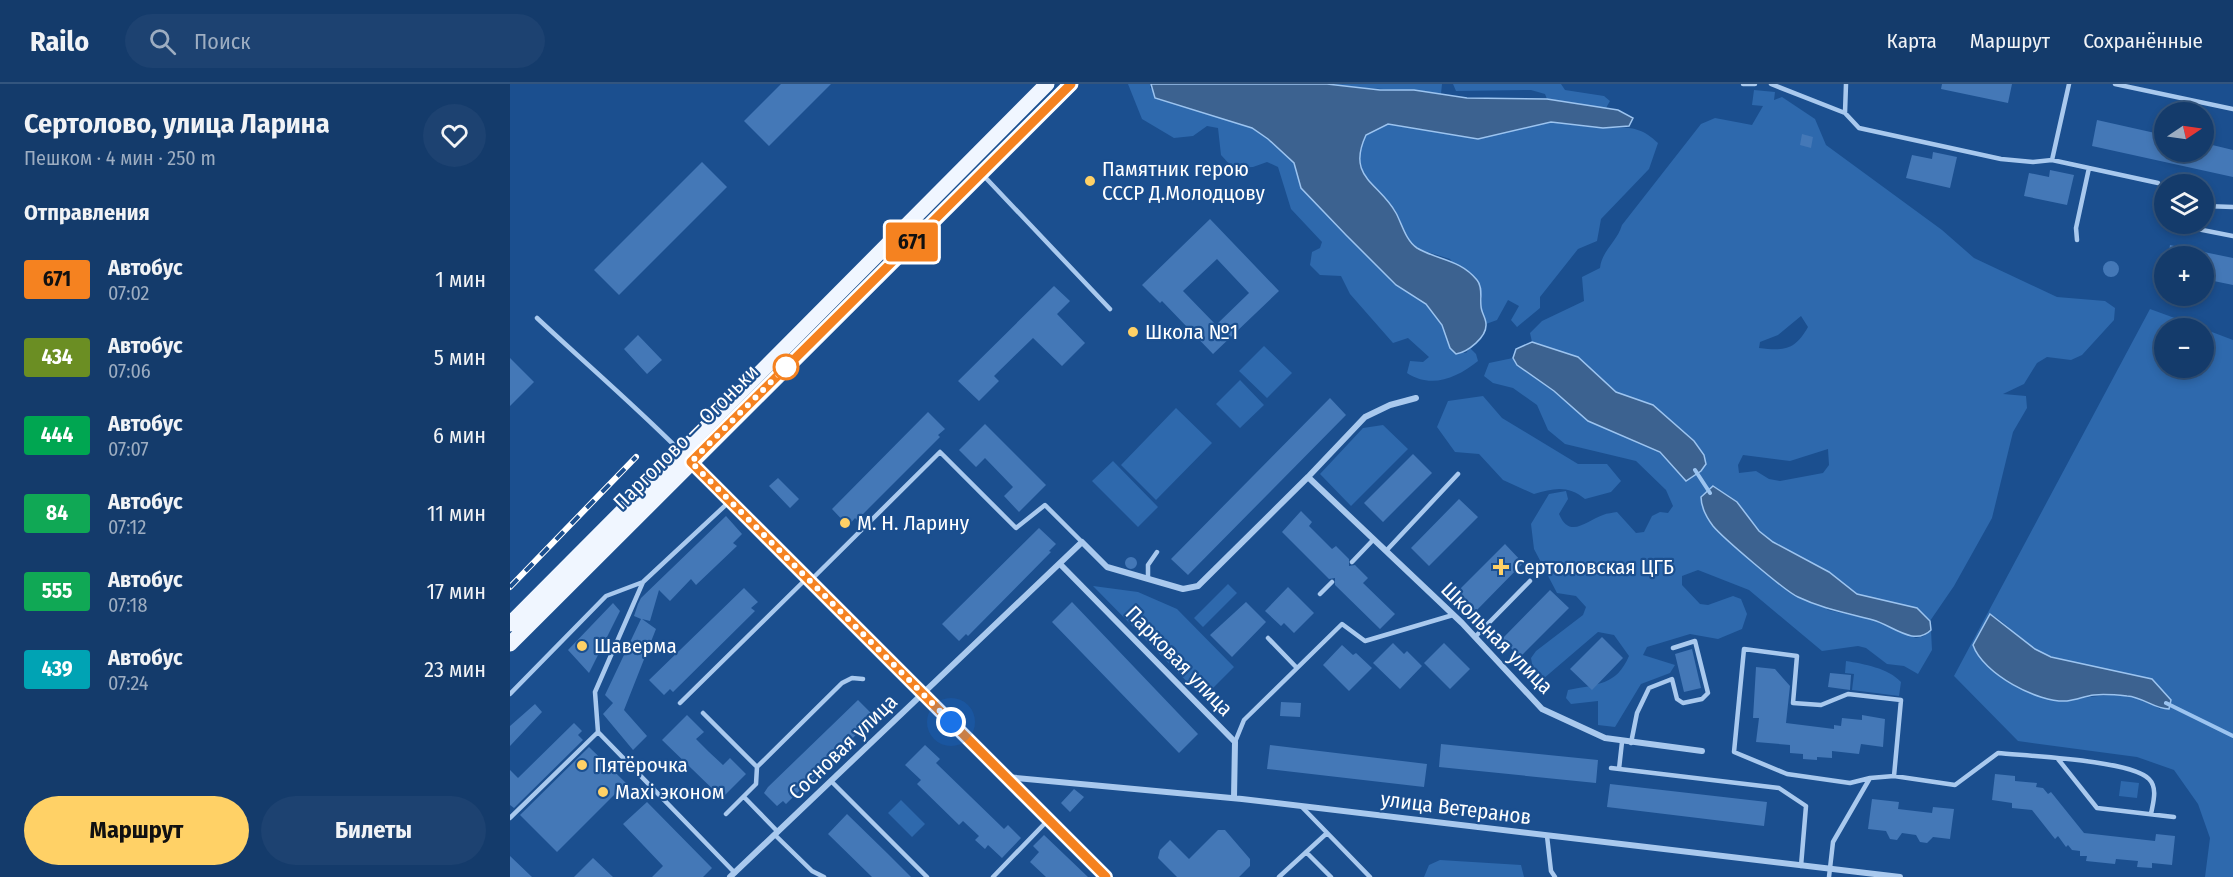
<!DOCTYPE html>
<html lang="ru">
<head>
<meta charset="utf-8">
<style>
  :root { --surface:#143b6b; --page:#1d4271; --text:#f1f3f6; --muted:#9dadc1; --line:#33557e; --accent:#ffd166 }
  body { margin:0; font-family:"Fira Sans Condensed",sans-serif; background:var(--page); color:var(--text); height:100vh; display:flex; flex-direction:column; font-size:22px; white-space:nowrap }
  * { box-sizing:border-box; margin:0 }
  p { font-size:20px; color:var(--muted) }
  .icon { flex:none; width:33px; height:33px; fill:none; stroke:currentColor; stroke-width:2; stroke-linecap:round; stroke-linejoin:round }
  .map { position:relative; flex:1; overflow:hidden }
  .details { display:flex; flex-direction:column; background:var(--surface); width:510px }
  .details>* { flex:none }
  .badge { padding:0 12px; border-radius:4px; font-size:21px; line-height:39px }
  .needle { width:39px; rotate:77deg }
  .buttons { position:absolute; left:1644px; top:18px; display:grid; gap:12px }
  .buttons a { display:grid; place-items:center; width:60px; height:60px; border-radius:50%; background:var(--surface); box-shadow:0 3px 9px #0003,0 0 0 2px var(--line); font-size:30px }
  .you { position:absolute; width:30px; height:30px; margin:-15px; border:4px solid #fff; border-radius:50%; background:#1a73e8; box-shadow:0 0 0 9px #1a73e833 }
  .map>.badge { position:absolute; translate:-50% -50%; box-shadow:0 0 0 3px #fff }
  h2 { padding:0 24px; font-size:22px; line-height:54px }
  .round { display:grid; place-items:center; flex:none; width:63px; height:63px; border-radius:32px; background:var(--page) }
  .head { display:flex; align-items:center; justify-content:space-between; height:102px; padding:0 24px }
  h1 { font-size:28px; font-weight:700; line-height:45px }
  .cta { display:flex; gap:12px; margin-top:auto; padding:12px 24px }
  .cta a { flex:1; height:69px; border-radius:36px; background:var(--accent); color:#111; font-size:24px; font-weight:700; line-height:69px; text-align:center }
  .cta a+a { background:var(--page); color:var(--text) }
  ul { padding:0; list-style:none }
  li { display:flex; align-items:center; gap:18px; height:78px; padding:0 24px }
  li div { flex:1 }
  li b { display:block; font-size:22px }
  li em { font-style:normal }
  li .badge { min-width:66px; font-weight:700; text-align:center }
  header { display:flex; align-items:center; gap:36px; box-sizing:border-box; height:84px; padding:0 30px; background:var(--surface); border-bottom:2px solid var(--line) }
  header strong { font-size:28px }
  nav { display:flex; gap:33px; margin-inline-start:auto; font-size:21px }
  .search { width:420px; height:54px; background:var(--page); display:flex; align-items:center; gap:15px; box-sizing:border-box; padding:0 21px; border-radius:33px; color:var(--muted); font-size:22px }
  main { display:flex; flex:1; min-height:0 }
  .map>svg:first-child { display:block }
  .green { fill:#2e69ad; fill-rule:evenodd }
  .water { fill:#3c6290; stroke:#9cc4f0; stroke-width:1.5 }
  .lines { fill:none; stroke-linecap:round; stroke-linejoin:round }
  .stream { stroke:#9cc4f0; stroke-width:4 }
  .building { fill:#4478b7; fill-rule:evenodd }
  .service { stroke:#a9c9ee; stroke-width:4.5 }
  .minor { stroke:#a9c9ee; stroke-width:6 }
  .primary { stroke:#f0f6ff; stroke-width:15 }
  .rail-casing { stroke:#fff; stroke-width:6 }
  .rail { stroke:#1b4f8f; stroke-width:4; stroke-dasharray:11; stroke-linecap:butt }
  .line-casing { stroke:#fff; stroke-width:14 }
  .line { stroke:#f58220; stroke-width:9 }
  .walk { stroke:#fff; stroke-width:6; stroke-dasharray:0 10.8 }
  .poi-dot { fill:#ffd166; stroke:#1b4f8f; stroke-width:2 }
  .stop-dot { fill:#fff; stroke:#f58220; stroke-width:3 }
  .labels { text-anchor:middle; stroke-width:4.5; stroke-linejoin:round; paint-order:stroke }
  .poi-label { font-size:21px; fill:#fff; stroke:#1b4f8f; text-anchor:start }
  .street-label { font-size:21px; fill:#fff; stroke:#1b4f8f }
</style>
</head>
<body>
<header>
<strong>Railo</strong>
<div class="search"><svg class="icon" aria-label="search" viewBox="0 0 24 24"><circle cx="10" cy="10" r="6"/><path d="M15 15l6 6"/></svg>Поиск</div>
<nav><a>Карта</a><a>Маршрут</a><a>Сохранённые</a></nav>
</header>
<main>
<section class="details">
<div class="head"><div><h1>Сертолово, улица Ларина</h1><p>Пешком · 4 мин · 250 m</p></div><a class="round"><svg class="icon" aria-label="heart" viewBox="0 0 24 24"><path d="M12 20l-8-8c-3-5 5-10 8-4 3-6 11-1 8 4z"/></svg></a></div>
<h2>Отправления</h2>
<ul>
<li><span class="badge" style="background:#f58220;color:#111">671</span><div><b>Автобус</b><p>07:02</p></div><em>1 мин</em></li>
<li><span class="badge" style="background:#6b8e23;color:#fff">434</span><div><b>Автобус</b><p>07:06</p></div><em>5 мин</em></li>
<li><span class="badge" style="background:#00a651;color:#fff">444</span><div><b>Автобус</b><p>07:07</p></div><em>6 мин</em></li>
<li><span class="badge" style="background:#10a855;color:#fff">84</span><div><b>Автобус</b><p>07:12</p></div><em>11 мин</em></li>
<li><span class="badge" style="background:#10a855;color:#fff">555</span><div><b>Автобус</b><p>07:18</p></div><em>17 мин</em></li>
<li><span class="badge" style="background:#00a3b4;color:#fff">439</span><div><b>Автобус</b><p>07:24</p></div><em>23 мин</em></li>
</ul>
<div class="cta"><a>Маршрут</a><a>Билеты</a></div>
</section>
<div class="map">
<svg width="1723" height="793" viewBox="0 0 1723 793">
  <rect width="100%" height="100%" fill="#1b4f8f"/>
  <path class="green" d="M618,0H641L640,4L742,44L758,55L784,79L791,104L836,151L886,201L916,220L932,241L940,265L956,269L960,264L966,270L968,277C947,294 921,305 897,289L900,277L913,278L919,273L898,254L883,259L840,210L831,192L810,191L800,181L802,168L810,164L812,158L781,125L768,83L757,78L743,83L723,84L711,71L708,44L697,42L683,52L664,54L632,35Z
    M817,0H932L931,10C893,4 855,6 817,0Z
    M943,0H1051L1055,6L1094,12L1100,17L1096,24L1037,15L1035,10L1021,6L946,7Z
    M1244,6L1265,8L1264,16L1272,13L1305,35L1316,61L1432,146L1464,174L1547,213L1595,217L1605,224L1604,236L1572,271L1561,276L1537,273L1527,279L1514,300L1493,310L1516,312L1517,324L1503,348L1482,434L1444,502L1420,537L1407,524L1347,510L1319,488L1263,458L1249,447L1227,418L1203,402L1318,526L1364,536L1406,554L1414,552L1421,546L1422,566L1408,590L1394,582L1377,580L1356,564L1348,562L1312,567L1239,506L1188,486L1172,492V501L1190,520L1198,521L1223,512L1231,515L1237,530L1232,545L1208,555L1180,550L1137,563L1133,571L1165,581L1160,589L1131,600L1105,643L1088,641V617L1061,620L1056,614L1058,606C1087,600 1106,602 1119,572L1104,551L1088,548L1033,595L1024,591L1021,574L1026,567L1073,531L1076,523L1066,512L1047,509L1024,465L1021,440L1039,410L1056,407L1058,415L1049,430C1060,456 1077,436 1093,431C1097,429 1103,429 1107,428L1126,449L1134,448L1142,432L1150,428L1158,429L1163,422L1156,406L1126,377L1055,360L1038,346L1027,321L1003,304L983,299L974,292L979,279L1003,274L1007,281L1044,307L1078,337L1150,368L1176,397L1196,380L1194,371L1184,357L1143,321L1106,308L1068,273L1022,258L1020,249L1032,237L1074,217L1072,193L1090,184C1092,166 1107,158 1112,141L1191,40L1205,34L1242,41L1253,22L1242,21ZM1291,232L1298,243C1285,266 1275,267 1249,264L1250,258L1268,251ZM1318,365L1319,381L1313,389L1270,397L1259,395L1246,387L1229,389L1228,381L1233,371L1280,377Z
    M1041,38C1058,40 1075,43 1092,44C1117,44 1128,40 1148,59L1139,85L1091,135L1087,157L1068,165L1030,213V224L1007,243L1001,236L1009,222L998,216L987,236L976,240L971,223L972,214L940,175L908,165L901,159L885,126L856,93L852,85L849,67L856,51L878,40L968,55Z
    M1640,225L1692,244H1654V284H1694V245L1723,256V793H1695L1700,754L1688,720L1664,686L1627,673L1508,657L1444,592ZM1480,530C1497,539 1509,555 1524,565C1549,581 1612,589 1642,595L1650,625C1622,606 1590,610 1558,617L1463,562Z
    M754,262L782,289L757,314L729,287Z
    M730,296L754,321L730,344L706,320Z
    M973,312L992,334L1068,380H1097L1111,397L1101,408L1075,415C1058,401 1044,404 1024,410L993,396L969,370L945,368L927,343L938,317Z
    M666,324L702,359L646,416L611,381Z
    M873,341L898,365L841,422L810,390L853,344Z
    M603,377L648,423L628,443L582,397Z
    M718,500L727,509L693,543L684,534Z
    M583,502L628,508L667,525L724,583L693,614Z
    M1336,577C1354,580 1378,584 1391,598L1389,612L1342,606L1344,590L1335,589Z
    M1611,697L1629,699L1627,714L1609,712Z
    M391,716L415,740L402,753L378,729Z
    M930,776L1011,781L1014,793H914L919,781Z"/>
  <path class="water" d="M641,0H817L870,6H904L957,14L1037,15L1108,26L1123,34L1119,42L1093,44L1041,38L968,55L878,40L856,51C836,94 869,98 886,129C892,140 896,157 907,164C927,176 950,175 967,196C973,203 970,214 971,222C971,228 976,234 976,240C977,253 958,268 946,270L940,264L932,241L916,220L886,201L836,151L791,104L784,79L758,55L742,44L645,14Z
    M1022,258L1068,273L1106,308L1143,321L1184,357L1194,371L1196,380L1191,387L1176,397L1150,368L1078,337L1044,307L1007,281L1003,274L1006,265Z
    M1203,402L1227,418L1249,447L1263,458L1319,488L1347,510L1407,524L1420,537L1421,546C1404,563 1382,541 1363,536C1337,529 1313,525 1288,513C1276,508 1212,453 1203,442C1197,434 1191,424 1191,413Z
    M1480,530L1525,565L1541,573L1642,595L1661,616L1659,625C1644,625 1633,613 1617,612C1607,611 1594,610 1584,611C1575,612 1567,616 1557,617C1528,619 1473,590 1463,561Z"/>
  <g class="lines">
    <path class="stream" d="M1185,386L1200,409
      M1656,619L1723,652"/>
  </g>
  <path class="building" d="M271,0H321L259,62L234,37Z
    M1432,0H1502L1498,19L1431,5Z
    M1587,36L1654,51V68H1694V59L1723,66V93L1582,62Z
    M1292,50L1303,53L1301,64L1290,61Z
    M1423,68L1447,73L1440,104L1396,94L1402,71L1422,75Z
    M192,78L217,103L109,211L84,186Z
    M1540,86L1564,91L1557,121L1514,112L1519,89L1539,93Z
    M700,135L769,207L703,270L652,217L650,219L632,201ZM707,175L739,209L706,241L673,207Z
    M1660,161L1690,168V172H1658Z
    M1694,168L1723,174V201L1694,195Z
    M1593 185a8 8 0 1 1 16 0a8 8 0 1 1-16 0Z
    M544,202L560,217L547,230L575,259L552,282L523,254L484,292L489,297L469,317L448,297Z
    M128,251L152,276L137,290L114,265Z
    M0,274L24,298L0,322Z
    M820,314L836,331L678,491L661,475Z
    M418,328L435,345L428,351L430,353L347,436L345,434L338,442L322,425Z
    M475,340L536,401L509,428L494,412L503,403L475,374L466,383L449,366Z
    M903,370L922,389L873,438L854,419Z
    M268,394L289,415L280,424L259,402Z
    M949,415L968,433L919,482L901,464Z
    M791,427L802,438L799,442L822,465L826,462L839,475V482L845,481L858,494L853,499L885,530L870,545L825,501V494L819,495L772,448Z
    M216,432L232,450L223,459L227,462L186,501L181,495L160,517L149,506L140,537L132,535L146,545L114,626L137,652L123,666L93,630L103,619L95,611L131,535L124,532L128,520L131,514Z
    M529,444L546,460L539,467L541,468L458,552L456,550L449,557L432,540Z
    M995,460L1013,479L965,528L946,509Z
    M615 479a6 6 0 1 1 12 0a6 6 0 1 1-12 0Z
    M778,503L804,529L784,549L774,539L771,542L755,527Z
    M234,504L248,518L241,524L245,527L163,608L160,605L154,611L139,596Z
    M1040,506L1059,524L1010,573L992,555Z
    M562,518L688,650L669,669L542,538Z
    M736,518L756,538L722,573L700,551Z
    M103,519L110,527L79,589L58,566Z
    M1092,553L1113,574L1082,606L1060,585Z
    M883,559L894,570L897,567L912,582L890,605L863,579Z
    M934,559L960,585L940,605L914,579Z
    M832,561L843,571L846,569L862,584L839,607L813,581Z
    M1182,565L1191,604L1174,608L1165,570Z
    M1246,583L1265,585L1280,602L1276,639L1324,645V641L1331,642L1332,634L1352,636V631L1375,635L1373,663L1351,660L1349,670L1322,667V674L1307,673V676L1293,675V670L1280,669V661L1246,658L1249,634H1243Z
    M1320,589L1341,591L1340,606L1318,603Z
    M348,616L361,629L355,636L358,639L276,720L273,717L267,722L254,709L258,703Z
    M771,618L791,619L790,633L770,632Z
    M25,620L32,628L0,662V642Z
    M177,631L194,648L186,655L199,668L213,681L220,674L236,690L212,714L152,656Z
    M64,639L72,647L68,651L73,656L4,724L0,721V686L8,694Z
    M931,660L1088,676L1086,699L929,683Z
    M415,661L430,675L426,679L494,745L498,741L511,754L492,774L478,761L475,765L465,756L469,752L453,737L449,741L407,700L411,696L395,681Z
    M760,661L917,680L914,703L757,685Z
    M79,663L116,699L47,768L10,731Z
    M1485,690L1505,692V697L1527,699L1526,703L1533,704L1538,710L1541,708L1574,749L1645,757L1646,750L1665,752L1662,781L1642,779V784L1627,783L1628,777L1606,775L1605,780L1576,777L1577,772H1570V767L1562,766L1558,761L1556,763L1548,752L1545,755L1522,726L1502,724V719L1482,716Z
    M1100,700L1257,718L1254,742L1097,723Z
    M564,705L574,713L560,728L551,719Z
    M1362,715L1389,718L1388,725L1422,729L1423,723L1444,725L1440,755L1423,753L1417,759L1410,758L1406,751L1392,749L1387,756L1380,755L1376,747L1358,745Z
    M137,718L202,784L193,793H142L153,782L113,740Z
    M337,730L377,769L401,793H362L318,750Z
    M708,746H715L740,775V782L729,793H667L648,774L650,766L660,756L679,775Z
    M534,751L578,793H536L520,778L529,768L523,762Z
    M0,772L22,793H0Z
    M83,774L103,793H64Z"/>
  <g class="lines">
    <path class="service" d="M1233,0H1245
      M1261,0L1335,29L1349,44L1491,75L1523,78L1542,76L1648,99
      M1605,0L1723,25
      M1335,29L1336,0
      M1542,76L1559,0
      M473,91L600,225
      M1694,122L1723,123
      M1662,140L1723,152
      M1567,156L1566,144L1579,84
      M27,234C74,278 123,320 169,366
      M876,467L948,390
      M842,478L863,456
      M638,495V481L647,468
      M300,497L430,368L506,444L535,421L572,458
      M133,498L85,608L88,648L225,789
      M810,510L822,498
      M965,553L1020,497
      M758,554L787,584
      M0,610L96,512L133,498L220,417
      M170,619L297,494
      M193,629L247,683L246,700L216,730
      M725,658L734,636L832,540L855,557L943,531
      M1121,659L1127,629L1139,604L1162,595L1167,615L1173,619L1192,615L1198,609L1185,557L1163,564
      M1548,675L1587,724L1664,733
      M247,683L332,599L342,594L353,595
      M1101,684L1269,704L1296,722L1291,782
      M1109,685L1112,658
      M1384,692L1391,616L1338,610L1311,621L1283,619L1287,572L1234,565L1224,668L1277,690L1340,699L1360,694L1384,692L1445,701L1488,669C1517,672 1621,676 1639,695C1648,704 1643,719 1641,730
      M321,697L417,793
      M234,713L268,748
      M791,722L860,793
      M0,734L88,648
      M265,751L302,787L314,793
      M1037,752L1041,787L1045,793
      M796,768L821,793
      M483,793L539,735
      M769,793L817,749
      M1319,793L1323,758L1360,694"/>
    <path class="minor" d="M183,380L596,793
      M798,393L855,333L880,321L906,314
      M550,480L725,658L724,714
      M496,693L732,715L1390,793
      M220,793L572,458L597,483L673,505L688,502L798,393L952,539L1032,625L1095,654L1192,667"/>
    <path class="primary" d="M0,540L537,0
      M0,560L561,0"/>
    <defs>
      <path id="rail" d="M0,503L126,373"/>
    </defs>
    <use href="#rail" class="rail-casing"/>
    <use href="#rail" class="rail"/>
  </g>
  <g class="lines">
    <defs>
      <path id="line" d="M561,0L181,378L596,793"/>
    </defs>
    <use href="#line" class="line-casing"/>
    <use href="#line" class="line"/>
    <path class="walk" d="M276,283L181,378L441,638"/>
  </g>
  <g class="poi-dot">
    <circle cx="580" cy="97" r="6"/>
    <circle cx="623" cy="248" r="6"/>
    <circle cx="335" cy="439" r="6"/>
    <path d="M988 474h6v6h6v6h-6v6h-6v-6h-6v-6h6z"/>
    <circle cx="72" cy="562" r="6"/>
    <circle cx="72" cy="681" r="6"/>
    <circle cx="93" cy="708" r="6"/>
  </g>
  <circle class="stop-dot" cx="276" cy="283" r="12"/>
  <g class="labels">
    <g class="poi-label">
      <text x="592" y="92">Памятник герою<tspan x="592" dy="24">СССР Д.Молодцову</tspan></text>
      <text x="635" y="255">Школа №1</text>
      <text x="347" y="446">М. Н. Ларину</text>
      <text x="1004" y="490">Сертоловская ЦГБ</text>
      <text x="84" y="569">Шаверма</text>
      <text x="84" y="688">Пятёрочка</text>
      <text x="105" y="715">Maxi эконом</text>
    </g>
    <g class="street-label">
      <text transform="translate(176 353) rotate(-45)" y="7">Парголово — Огоньки</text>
      <text transform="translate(987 554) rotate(45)" y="7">Школьная улица</text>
      <text transform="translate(669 577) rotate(46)" y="7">Парковая улица</text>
      <text transform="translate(333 663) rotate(-44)" y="7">Сосновая улица</text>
      <text transform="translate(946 724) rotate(7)" y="7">улица Ветеранов</text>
    </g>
  </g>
</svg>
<div class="buttons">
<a><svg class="needle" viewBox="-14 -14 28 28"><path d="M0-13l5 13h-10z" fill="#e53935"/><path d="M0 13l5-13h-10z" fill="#9dadc1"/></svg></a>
<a><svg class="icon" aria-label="layers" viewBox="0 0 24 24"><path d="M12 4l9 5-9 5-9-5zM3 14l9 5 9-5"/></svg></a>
<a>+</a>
<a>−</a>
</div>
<div class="you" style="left:441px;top:638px"></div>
<b class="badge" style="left:402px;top:158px;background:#f58220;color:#111">671</b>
</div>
</main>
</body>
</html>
